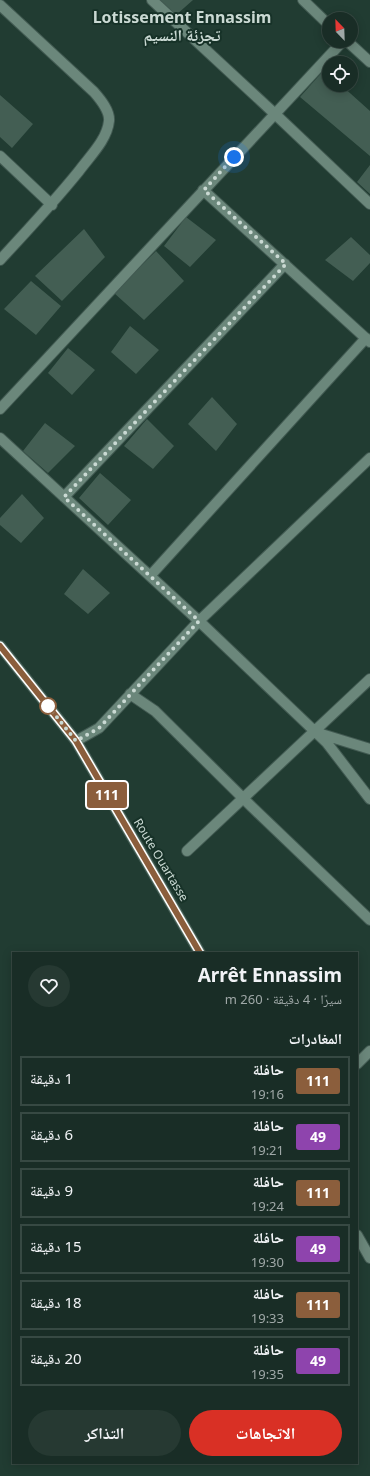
<!DOCTYPE html>
<html lang="ar">
<head>
<meta charset="utf-8">
<style>
  :root { --surface:#192d26; --page:#263932; --text:#f1f3f6; --muted:#9fa8a7; --line:#374943; --accent:#d93025 }
  body { margin:0; font-family:"Noto Sans","Noto Naskh Arabic",sans-serif; background:var(--page); color:var(--text); direction:rtl; height:100vh; display:flex; flex-direction:column; font-size:15px; white-space:nowrap }
  * { box-sizing:border-box; margin:0 }
  p { font-size:13px; color:var(--muted) }
  .icon { flex:none; width:22px; height:22px; fill:none; stroke:currentColor; stroke-width:2; stroke-linecap:round; stroke-linejoin:round }
  .map { position:relative; flex:1; overflow:hidden; direction:ltr }
  .drawer { position:absolute; left:12px; top:952px; width:346px; height:512px; display:flex; flex-direction:column; background:var(--surface); border-radius:0px; box-shadow:0 2px 10px #0003,0 0 0 1px var(--line); direction:rtl }
  .drawer>* { flex:none }
  .badge { padding:0 8px; border-radius:3px; font-size:14px; line-height:26px }
  .needle { width:26px; rotate:337deg }
  .fabs { position:absolute; left:322px; top:12px; display:grid; gap:8px }
  .fabs a { display:grid; place-items:center; width:36px; height:36px; border-radius:50%; background:var(--surface); box-shadow:0 2px 10px #0003,0 0 0 1px var(--line); font-size:20px }
  .you { position:absolute; width:20px; height:20px; margin:-10px; border:3px solid #fff; border-radius:50%; background:#1a73e8; box-shadow:0 0 0 6px #1a73e833 }
  .map>.badge { position:absolute; translate:-50% -50%; box-shadow:0 0 0 2px #fff }
  h2 { padding:0 16px; font-size:15px; line-height:36px }
  .round { display:grid; place-items:center; flex:none; width:42px; height:42px; border-radius:21px; background:var(--page) }
  .headline { display:flex; align-items:center; justify-content:space-between; height:68px; padding:0 16px }
  h1 { font-size:19px; font-weight:700; line-height:30px }
  .primary-button { display:flex; gap:8px; margin-top:auto; padding:8px 16px }
  .primary-button a { flex:1; height:46px; border-radius:24px; background:var(--accent); color:#fff; font-size:16px; font-weight:700; line-height:46px; text-align:center }
  .primary-button a+a { background:var(--page); color:var(--text) }
  ul { padding:0; list-style:none }
  li { display:flex; align-items:center; gap:12px; height:50px; margin:0 8px 6px; padding:0 8px; border:2px solid var(--line); border-radius:0px }
  li div { flex:1 }
  li b { display:block; font-size:15px }
  li em { font-style:normal }
  li .badge { min-width:44px; font-weight:700; text-align:center }
  .map>svg:first-child { display:block }
  .building { fill:#435e53 }
  .lines { fill:none; stroke-linecap:round; stroke-linejoin:round }
  .street-casing { stroke:#425a52; stroke-width:12 }
  .secondary-casing { stroke:#425a52; stroke-width:12 }
  .street { stroke:#6b877b; stroke-width:10 }
  .secondary { stroke:#6b877b; stroke-width:10 }
  .line-casing { stroke:#fff; stroke-width:9 }
  .line { stroke:#8b5e3c; stroke-width:6 }
  .walk { stroke:#cad9d3; stroke-width:4; stroke-dasharray:0 7.2 }
  .stop-dot { fill:#fff; stroke:#8b5e3c; stroke-width:2 }
  .labels { text-anchor:middle; stroke-width:4; stroke-linejoin:round; paint-order:stroke }
  .street-label { font-size:12px; fill:#cad9d3; stroke:#173228 }
  .district-label { font-size:16px; font-weight:bold; fill:#cad9d3; stroke:#173228 }
</style>
</head>
<body>
<div class="map">
<svg width="370" height="1476" viewBox="0 0 370 1476">
  <rect width="100%" height="100%" fill="#213c32"/>
  <path class="building" d="M160,0H193L176,15Z
    M324,70L329,75V85H341L370,111V156L300,97Z
    M0,95L33,124L12,148L0,137Z
    M370,165V194L357,182Z
    M186,217L216,240L190,267L164,246Z
    M84,229L105,257L62,301L35,276Z
    M351,237L370,255V263L353,281L325,260Z
    M156,251L184,281L144,320L114,293Z
    M31,281L61,306L36,335L4,309Z
    M130,326L159,350L136,374L111,352Z
    M68,348L95,370L72,395L48,373Z
    M212,397L237,424L216,451L188,424Z
    M147,419L174,446L153,469L124,446Z
    M45,423L75,446L48,473L23,451Z
    M100,473L131,500L108,525L79,498Z
    M22,494L44,518L21,543L0,525V518Z
    M83,569L110,593L88,614L64,594Z"/>
  <g class="lines">
    <defs>
      <path id="street" d="M152,0L275,114L370,204
        M303,0L329,25
        M0,5L94,92C101,100 110,111 109,121C107,140 90,156 79,171C54,202 27,231 0,260
        M347,41L370,62
        M0,156L52,205
        M203,190L370,342
        M0,409L343,41
        M0,438L199,621L327,743L370,799
        M64,497L285,264
        M150,576L366,338
        M130,694L155,711L252,807L370,920
        M318,733L370,749
        M76,741L99,728L199,621L370,458
        M187,851L370,679
        M357,1064L370,1051"/>
      <path id="secondary" d="M0,646L76,741L200,953
        M357,1235L370,1258"/>
    </defs>
    <use href="#street" class="street-casing"/>
    <use href="#secondary" class="secondary-casing"/>
    <use href="#street" class="street"/>
    <use href="#secondary" class="secondary"/>
  </g>
  <g class="lines">
    <defs>
      <path id="line" d="M0,646L76,741L200,953"/>
    </defs>
    <use href="#line" class="line-casing"/>
    <use href="#line" class="line"/>
    <path class="walk" d="M48,706L76,741L99,728L199,621L64,497L286,264L204,190L234,157"/>
  </g>
  <circle class="stop-dot" cx="48" cy="706" r="8"/>
  <g class="labels">
    <g class="street-label">
      <text transform="translate(161 860) rotate(59)" y="4">Route Ouartasse</text>
    </g>
    <g class="district-label">
      <text x="182" y="23">Lotissement Ennassim<tspan x="182" dy="18">تجزئة النسيم</tspan></text>
    </g>
  </g>
</svg>
<div class="fabs">
<a><svg class="needle" viewBox="-14 -14 28 28"><path d="M0-13l5 13h-10z" fill="#e53935"/><path d="M0 13l5-13h-10z" fill="#9fa8a7"/></svg></a>
<a><svg class="icon" aria-label="locate" viewBox="0 0 24 24"><circle cx="12" cy="12" r="6"/><path d="M12 2v4M12 18v4M2 12h4M18 12h4"/></svg></a>
</div>
<div class="you" style="left:234px;top:157px"></div>
<b class="badge" style="left:107px;top:795px;background:#8b5e3c;color:#fff">111</b>
<section class="drawer">
<div class="headline"><div><h1>Arrêt Ennassim</h1><p>سيرًا · 4 دقيقة · 260 m</p></div><a class="round"><svg class="icon" aria-label="heart" viewBox="0 0 24 24"><path d="M12 20l-8-8c-3-5 5-10 8-4 3-6 11-1 8 4z"/></svg></a></div>
<h2>المغادرات</h2>
<ul>
<li><span class="badge" style="background:#8b5e3c;color:#fff">111</span><div><b>حافلة</b><p>19:16</p></div><em>1 دقيقة</em></li>
<li><span class="badge" style="background:#8e44ad;color:#fff">49</span><div><b>حافلة</b><p>19:21</p></div><em>6 دقيقة</em></li>
<li><span class="badge" style="background:#8b5e3c;color:#fff">111</span><div><b>حافلة</b><p>19:24</p></div><em>9 دقيقة</em></li>
<li><span class="badge" style="background:#8e44ad;color:#fff">49</span><div><b>حافلة</b><p>19:30</p></div><em>15 دقيقة</em></li>
<li><span class="badge" style="background:#8b5e3c;color:#fff">111</span><div><b>حافلة</b><p>19:33</p></div><em>18 دقيقة</em></li>
<li><span class="badge" style="background:#8e44ad;color:#fff">49</span><div><b>حافلة</b><p>19:35</p></div><em>20 دقيقة</em></li>
</ul>
<div class="primary-button"><a>الاتجاهات</a><a>التذاكر</a></div>
</section>
</div>
</body>
</html>
